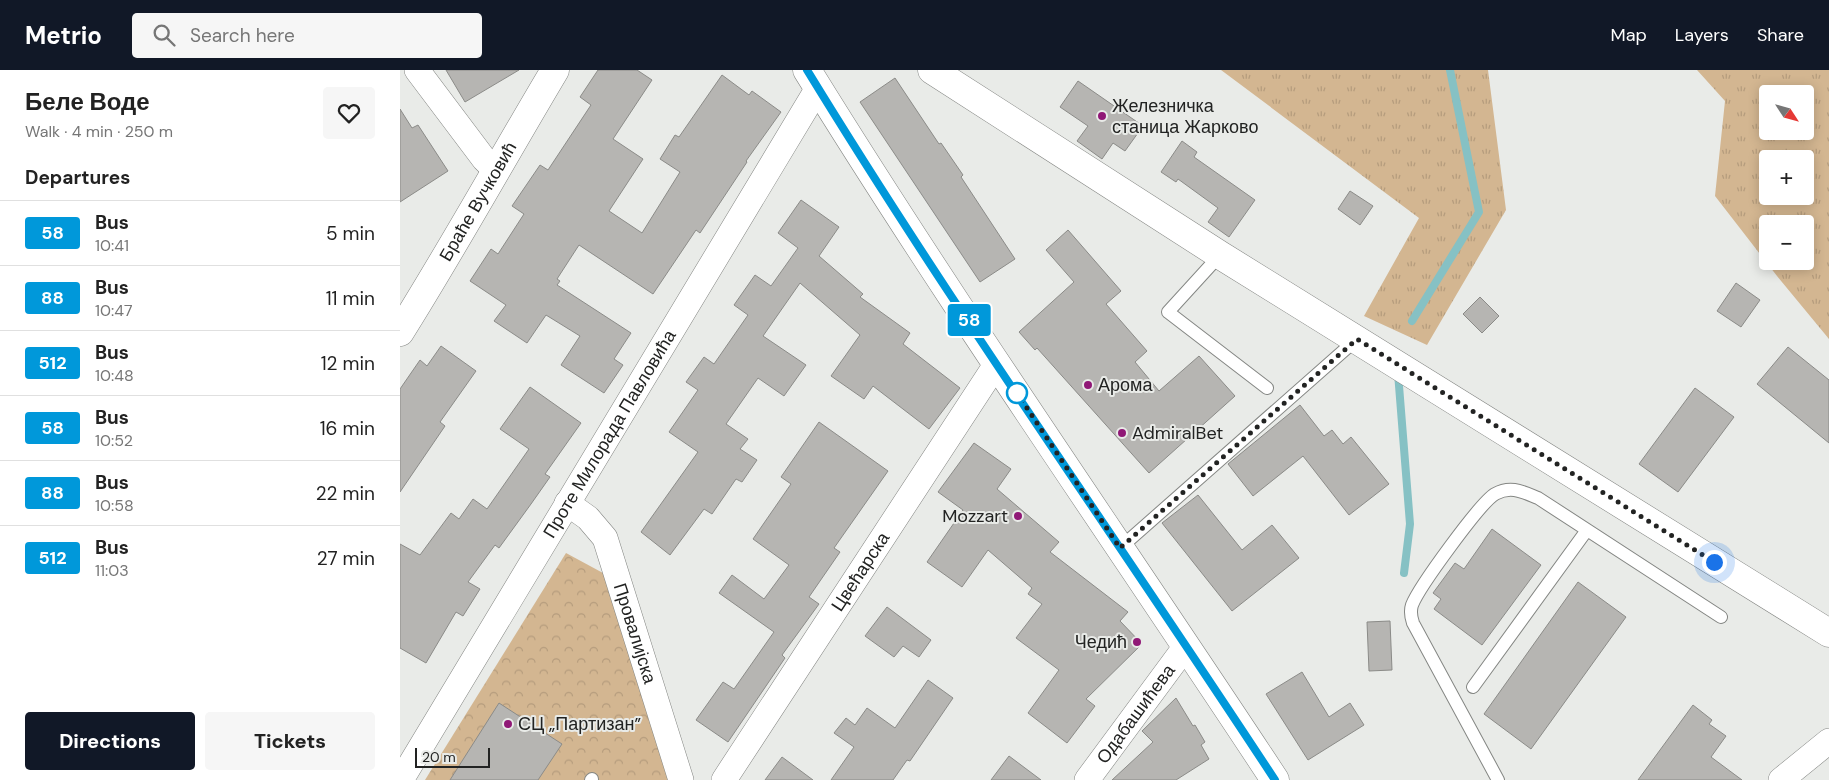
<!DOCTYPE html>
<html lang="en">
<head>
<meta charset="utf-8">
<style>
  :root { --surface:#fff; --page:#f6f6f6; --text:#222; --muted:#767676; --line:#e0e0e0; --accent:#111827 }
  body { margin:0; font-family:"DM Sans",sans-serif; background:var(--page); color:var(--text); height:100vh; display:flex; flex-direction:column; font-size:19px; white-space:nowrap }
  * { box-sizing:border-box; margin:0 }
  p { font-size:16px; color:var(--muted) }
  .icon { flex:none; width:28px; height:28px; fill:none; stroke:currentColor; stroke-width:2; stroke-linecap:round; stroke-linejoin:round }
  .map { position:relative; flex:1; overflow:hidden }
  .drawer { display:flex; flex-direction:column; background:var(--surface); width:400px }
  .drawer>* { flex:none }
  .badge { padding:0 10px; border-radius:4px; font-size:18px; line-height:32px }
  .needle { width:32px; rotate:126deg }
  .controls { position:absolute; left:1359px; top:15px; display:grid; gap:10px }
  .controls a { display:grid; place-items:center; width:55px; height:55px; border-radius:5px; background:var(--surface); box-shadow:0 2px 12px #0003; font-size:25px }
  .scale { position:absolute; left:15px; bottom:12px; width:75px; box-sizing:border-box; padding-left:5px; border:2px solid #222322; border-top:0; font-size:14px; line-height:18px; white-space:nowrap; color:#222322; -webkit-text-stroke:4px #e9ebe8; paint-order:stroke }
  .you { position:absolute; width:25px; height:25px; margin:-12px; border:4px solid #fff; border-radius:50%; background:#1a73e8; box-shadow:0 0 0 8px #1a73e833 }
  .map>.badge { position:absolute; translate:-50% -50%; box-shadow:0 0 0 2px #fff }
  h2 { padding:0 25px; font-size:19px; line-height:45px }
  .round { display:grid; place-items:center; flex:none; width:52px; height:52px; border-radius:5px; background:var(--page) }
  .headline { display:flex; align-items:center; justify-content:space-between; height:85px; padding:0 25px }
  h1 { font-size:24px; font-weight:800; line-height:38px }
  .action { display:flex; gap:10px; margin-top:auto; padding:10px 25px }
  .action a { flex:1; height:58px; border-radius:5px; background:var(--accent); color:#fff; font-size:20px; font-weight:800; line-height:58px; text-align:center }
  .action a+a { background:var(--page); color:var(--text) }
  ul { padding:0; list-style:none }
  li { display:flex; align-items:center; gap:15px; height:65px; padding:0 25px; border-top:1px solid var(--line) }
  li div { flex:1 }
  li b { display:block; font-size:19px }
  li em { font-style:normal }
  li .badge { min-width:55px; font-weight:700; text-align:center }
  header { display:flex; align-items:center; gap:30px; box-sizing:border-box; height:70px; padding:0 25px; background:var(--accent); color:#fff }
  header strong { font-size:24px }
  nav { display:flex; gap:28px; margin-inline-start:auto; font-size:18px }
  .search { width:350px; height:45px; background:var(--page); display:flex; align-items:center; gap:12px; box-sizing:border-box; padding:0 18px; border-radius:5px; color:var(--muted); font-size:19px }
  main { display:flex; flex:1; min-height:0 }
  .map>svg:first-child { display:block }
  .grass { fill:url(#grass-tufts); fill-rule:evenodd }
  .park { fill:url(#park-crowns) }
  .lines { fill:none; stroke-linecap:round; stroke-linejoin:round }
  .stream { stroke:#86c1c4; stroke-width:8 }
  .building { fill:#b6b5b2; stroke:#8b8b88 }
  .service-casing { stroke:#848683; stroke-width:14 }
  .minor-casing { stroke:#848683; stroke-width:26 }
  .tertiary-casing { stroke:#848683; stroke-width:29 }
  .secondary-casing { stroke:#848683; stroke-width:29 }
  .service { stroke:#fff; stroke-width:12 }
  .minor { stroke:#fff; stroke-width:25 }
  .tertiary { stroke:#fff; stroke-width:28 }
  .secondary { stroke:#fff; stroke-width:28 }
  .line-casing { stroke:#fff; stroke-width:11 }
  .line { stroke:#0098da; stroke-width:8 }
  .walk { stroke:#222322; stroke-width:5; stroke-dasharray:0 9 }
  .poi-dot { fill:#901876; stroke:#e9ebe8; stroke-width:2 }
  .stop-dot { fill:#fff; stroke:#0098da; stroke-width:2.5 }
  .labels { text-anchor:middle; stroke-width:4; stroke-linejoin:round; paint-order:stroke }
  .poi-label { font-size:18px; fill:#222322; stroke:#e9ebe8; text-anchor:start }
  .street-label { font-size:18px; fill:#222322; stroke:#e9ebe8 }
</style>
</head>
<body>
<header>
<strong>Metrio</strong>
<div class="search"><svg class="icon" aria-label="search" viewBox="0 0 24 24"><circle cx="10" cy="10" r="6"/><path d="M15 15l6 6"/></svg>Search here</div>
<nav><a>Map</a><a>Layers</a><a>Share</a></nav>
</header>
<main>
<section class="drawer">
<div class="headline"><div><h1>Беле Воде</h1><p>Walk · 4 min · 250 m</p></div><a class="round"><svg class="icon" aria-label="heart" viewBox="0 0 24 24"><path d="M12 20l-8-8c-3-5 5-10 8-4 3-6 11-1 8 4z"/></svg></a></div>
<h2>Departures</h2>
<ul>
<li><span class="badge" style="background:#0098da;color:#fff">58</span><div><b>Bus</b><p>10:41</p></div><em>5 min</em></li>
<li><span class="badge" style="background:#0098da;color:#fff">88</span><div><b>Bus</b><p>10:47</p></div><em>11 min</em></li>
<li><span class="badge" style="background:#0098da;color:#fff">512</span><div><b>Bus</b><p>10:48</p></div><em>12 min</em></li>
<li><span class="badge" style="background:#0098da;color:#fff">58</span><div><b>Bus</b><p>10:52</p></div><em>16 min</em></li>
<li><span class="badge" style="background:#0098da;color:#fff">88</span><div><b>Bus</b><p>10:58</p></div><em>22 min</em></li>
<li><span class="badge" style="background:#0098da;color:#fff">512</span><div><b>Bus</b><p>11:03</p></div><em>27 min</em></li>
</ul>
<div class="action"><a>Directions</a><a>Tickets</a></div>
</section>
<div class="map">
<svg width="1429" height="710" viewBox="0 0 1429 710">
  <defs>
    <pattern id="grass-tufts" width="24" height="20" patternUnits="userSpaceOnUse" patternTransform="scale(1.25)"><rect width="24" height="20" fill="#d3b691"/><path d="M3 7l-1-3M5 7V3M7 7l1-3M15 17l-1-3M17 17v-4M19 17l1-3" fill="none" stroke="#b59c7d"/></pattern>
    <pattern id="park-crowns" width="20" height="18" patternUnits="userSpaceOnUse" patternTransform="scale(1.25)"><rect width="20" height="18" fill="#d3b691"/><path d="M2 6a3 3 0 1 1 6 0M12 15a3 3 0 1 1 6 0" fill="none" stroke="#b59c7d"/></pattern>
  </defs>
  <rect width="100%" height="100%" fill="#e9ebe8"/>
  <path class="grass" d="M821,0H1088L1106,140L1027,275L964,246L1019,148Z
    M1297,0H1429V269L1377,206L1315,126L1325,31ZM1368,24H1405V61H1368ZM1368,89H1405V126H1368ZM1368,154H1405V191H1368Z"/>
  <path class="park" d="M166,483L203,503L273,710H25Z"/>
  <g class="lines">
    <path class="stream" d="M1012,251L1079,142L1050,0
      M998,303L1010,454L1004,503"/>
  </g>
  <path class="building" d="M46,0H119L65,32Z
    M198,0H237L252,10L213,69L243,89L209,141L242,163L280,102L260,89L275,65L279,67L322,5L349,25L352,21L381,42L346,91L347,92L300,163L296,160L253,224L179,175L157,209L160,211L157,215L231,263L214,289L223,295L204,323L161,295L180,266L146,245L127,273L94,251L106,235L70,211L91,179L98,184L124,144L112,136L140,95L148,100L191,35L180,27Z
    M495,8L539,74L541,73L563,105L561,107L615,189L580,212L460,32Z
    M678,11L743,56L725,81L713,73L702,89L677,71L688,56L660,37Z
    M0,39L12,58L18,55L48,101L0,132Z
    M782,71L797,82L794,87L855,130L829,167L808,152L818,138L778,109L776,112L761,102Z
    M950,121L973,136L960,155L938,139Z
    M401,130L439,157L419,186L463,224L460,227L510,263L503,274L560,318L529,359L473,316L464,329L431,306L460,265L400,213L363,266L406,295L384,326L358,308L326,354L348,369L340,379L357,390L342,412L336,409L312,444L304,439L270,485L241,462L298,382L269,362L298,320L286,312L304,287L314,294L348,245L334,235L355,205L371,216L398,178L378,163Z
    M668,160L721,221L706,234L747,281L735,292L759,321L799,286L835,326L749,403L637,278L635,280L619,262L674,212L646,180Z
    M1336,213L1360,230L1341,257L1317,241Z
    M1080,227L1099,246L1082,263L1063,244Z
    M41,276L76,301L40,352L45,356L0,422V319L20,290L27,296Z
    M1388,277L1429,310V373L1357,314Z
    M130,317L181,353L145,404L150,407L131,434L99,478L95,475L68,512L80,519L63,546L56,542L26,593L0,578V474L20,485L51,443L59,449L73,429L87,439L129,379L100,359Z
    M1295,318L1334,347L1278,422L1239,394Z
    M900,335L924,366L932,360L943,374L951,367L989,414L949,445L903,386L853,426L828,394Z
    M419,352L488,401L434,478L440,482L409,527L419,534L382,585L385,588L328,672L296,650L323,612L334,619L374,562L319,523L332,505L364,529L389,495L353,469L391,414L381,407Z
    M574,373L611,399L597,419L659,472L650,482L728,542L720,551L742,574L686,629L695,636L667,673L628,643L659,600L616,568L642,534L628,524L632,518L588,480L562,517L527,492L563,440L538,422Z
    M798,425L842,480L872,455L899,488L832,541L762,453Z
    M1092,459L1141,495L1082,575L1034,539L1041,529L1033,523L1055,493L1064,499Z
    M1178,512L1226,547L1131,679L1084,644Z
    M487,537L531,570L519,587L503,576L494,587L465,566Z
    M990,551L992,600L969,601L967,552Z
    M902,602L929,647L950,633L964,655L908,690L866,624Z
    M528,610L553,628L510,691L507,690L493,710H431L454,677L434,663L446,648L455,655L467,638L495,658Z
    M776,628L793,656L795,655L805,672L801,675L809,689L776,710H712L753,672L742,661Z
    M99,633L162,674L138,710H50Z
    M1293,635L1312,650L1309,654L1326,666L1311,687L1342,710H1238Z
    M609,686L641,710H591Z
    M382,687L413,710H365Z"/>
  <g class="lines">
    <defs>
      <path id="service" d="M820,185L768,242L867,318
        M720,478L957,269
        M1073,617L1187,460
        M191,710L192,709
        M1098,710L1013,553C1011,547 1010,541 1012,535C1019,517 1080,433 1095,424C1111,415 1123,422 1138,428L1321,547"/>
      <g id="minor">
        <path d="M17,0L84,89L95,100"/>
        <path id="s1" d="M167,433L188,448L205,468L281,710"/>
        <path id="s2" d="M1,710L418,18"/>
        <path id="s3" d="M324,710L597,293"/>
        <path id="s4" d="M687,710L786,576"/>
        <path d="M1381,710L1429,671"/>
      </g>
      <g id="tertiary">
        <path d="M407,0C556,241 719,473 875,710"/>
        <path id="s5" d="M0,262C54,176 103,87 155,0"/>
      </g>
      <path id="secondary" d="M532,0L820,185L1429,563"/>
    </defs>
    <use href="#service" class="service-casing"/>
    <use href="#minor" class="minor-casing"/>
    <use href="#tertiary" class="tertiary-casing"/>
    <use href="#secondary" class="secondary-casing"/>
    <use href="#service" class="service"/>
    <use href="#minor" class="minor"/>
    <use href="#tertiary" class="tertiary"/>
    <use href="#secondary" class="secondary"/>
  </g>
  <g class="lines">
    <defs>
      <path id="line" d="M407,0C555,242 720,473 875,710"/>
    </defs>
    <use href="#line" class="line-casing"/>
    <use href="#line" class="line"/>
    <path class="walk" d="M617,323L720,478L957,269L1314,492"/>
  </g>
  <g class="poi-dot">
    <circle cx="702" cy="46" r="5"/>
    <circle cx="688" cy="315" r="5"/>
    <circle cx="722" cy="363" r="5"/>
    <circle cx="618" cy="446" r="5"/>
    <circle cx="737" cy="572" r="5"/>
    <circle cx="108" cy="654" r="5"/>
  </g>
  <circle class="stop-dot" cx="617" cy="323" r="10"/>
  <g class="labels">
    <g class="poi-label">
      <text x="712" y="42">Железничка<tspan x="712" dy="21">станица Жарково</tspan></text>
      <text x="698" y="321">Арома</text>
      <text x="732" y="369">AdmiralBet</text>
      <text x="608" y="452" text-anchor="end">Mozzart</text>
      <text x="727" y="578" text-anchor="end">Чедић</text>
      <text x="118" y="660">СЦ „Партизан”</text>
    </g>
    <g class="street-label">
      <text dy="6" stroke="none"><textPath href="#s5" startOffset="152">Браће Вучковић</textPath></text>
      <text dy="6" stroke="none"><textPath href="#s2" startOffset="404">Проте Милорада Павловића</textPath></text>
      <text dy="6" stroke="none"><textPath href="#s3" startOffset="249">Цвећарска</textPath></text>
      <text dy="6" stroke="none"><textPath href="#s1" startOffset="152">Провалијска</textPath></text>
      <text dy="6" stroke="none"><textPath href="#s4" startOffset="82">Одабашићева</textPath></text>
    </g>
  </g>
</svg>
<div class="controls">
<a><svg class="needle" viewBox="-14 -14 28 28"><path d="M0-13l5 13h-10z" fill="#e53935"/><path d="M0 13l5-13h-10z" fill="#767676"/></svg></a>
<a>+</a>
<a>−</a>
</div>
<div class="scale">20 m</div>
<div class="you" style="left:1314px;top:492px"></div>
<b class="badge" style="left:569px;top:250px;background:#0098da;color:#fff">58</b>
</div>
</main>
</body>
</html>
